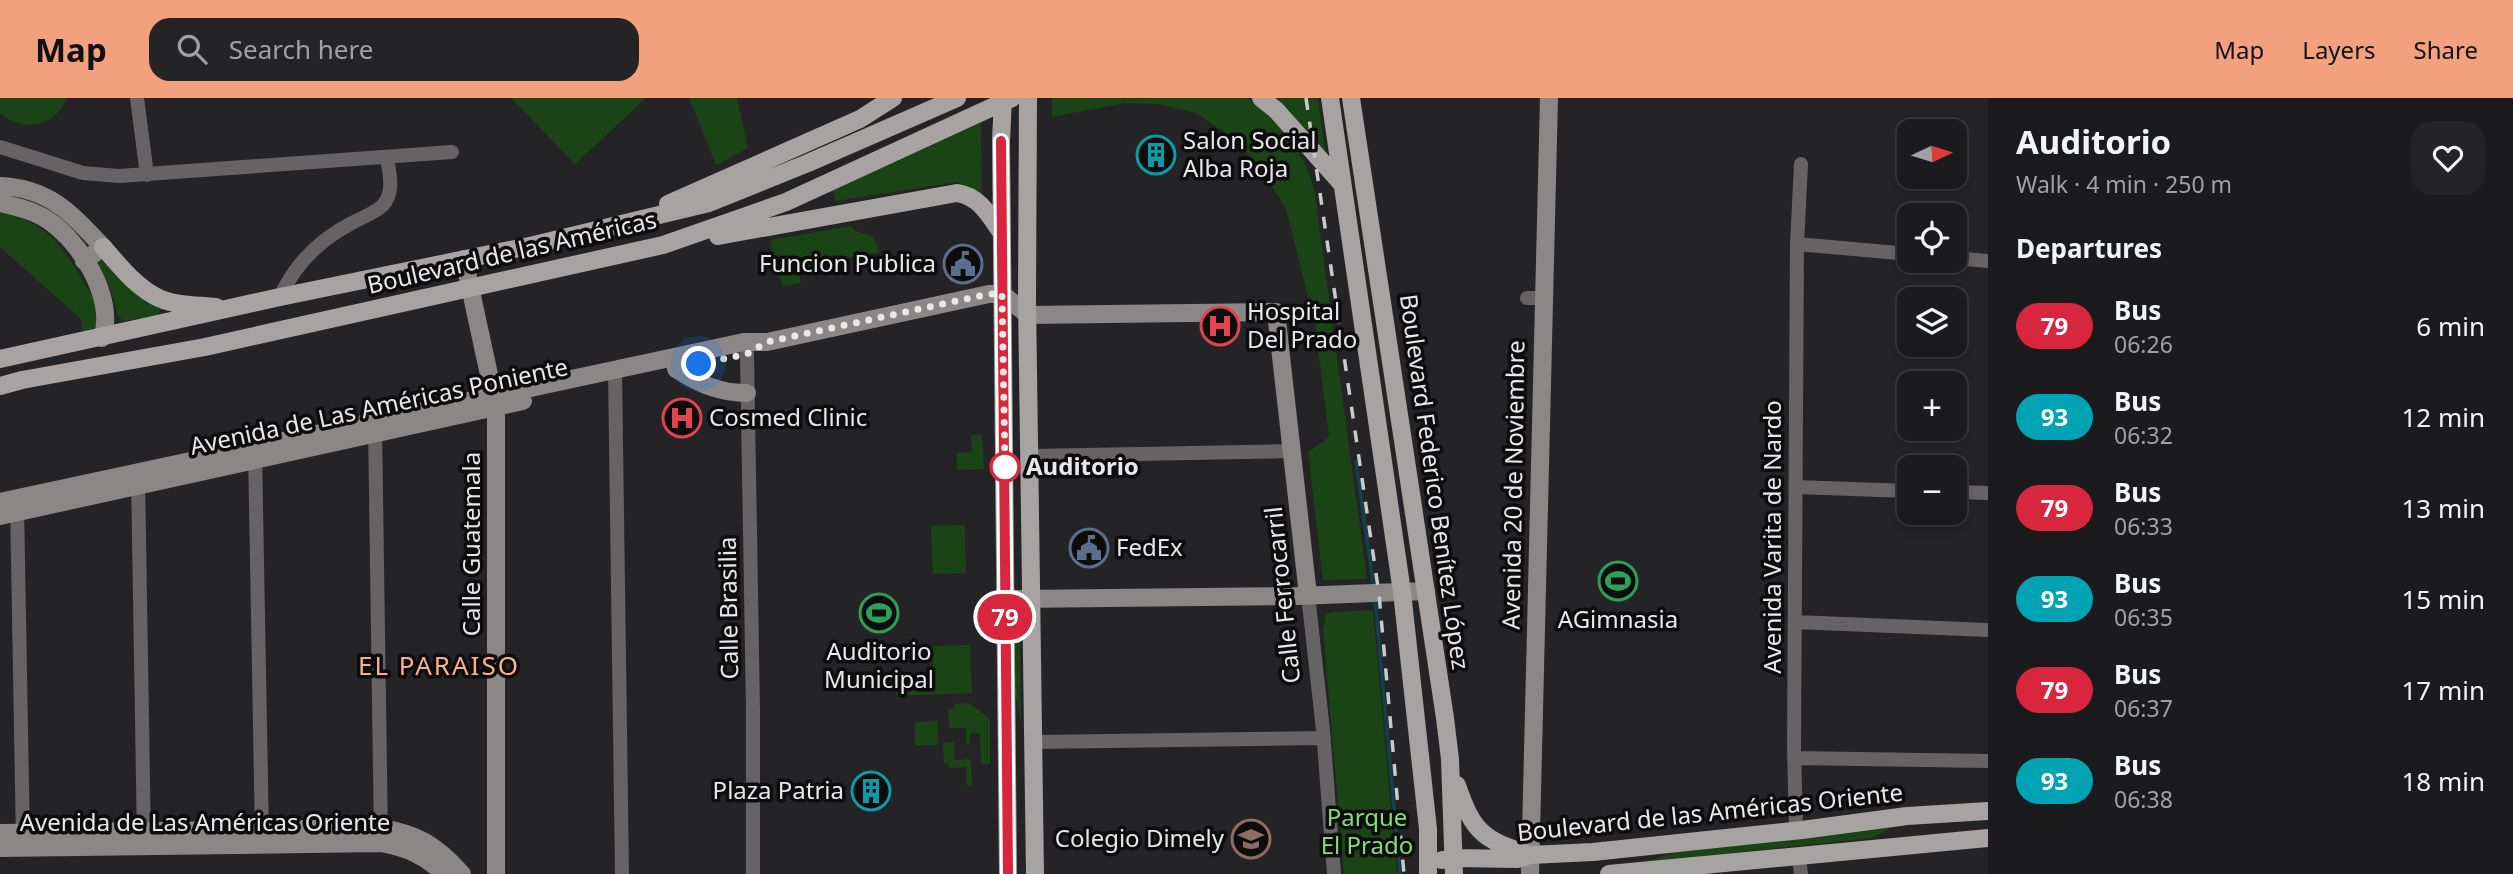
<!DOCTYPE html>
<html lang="en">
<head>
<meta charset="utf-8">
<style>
  :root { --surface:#1b1a1c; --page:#242325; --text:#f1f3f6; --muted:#a0a1a3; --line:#39383b; --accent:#f2a07e }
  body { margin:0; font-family:"Noto Sans",sans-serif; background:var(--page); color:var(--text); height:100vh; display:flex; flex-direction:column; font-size:26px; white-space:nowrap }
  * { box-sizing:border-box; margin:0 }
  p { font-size:23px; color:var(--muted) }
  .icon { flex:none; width:38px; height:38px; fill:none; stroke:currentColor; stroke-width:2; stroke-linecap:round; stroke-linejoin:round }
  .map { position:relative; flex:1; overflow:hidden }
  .drawer { display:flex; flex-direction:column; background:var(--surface); width:525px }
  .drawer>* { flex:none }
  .badge { padding:0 14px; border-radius:23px; font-size:24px; line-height:46px }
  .needle { width:46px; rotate:86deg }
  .buttons { position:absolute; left:1897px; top:21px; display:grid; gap:14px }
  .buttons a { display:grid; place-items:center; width:70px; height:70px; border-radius:14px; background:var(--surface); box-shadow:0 4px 10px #0003,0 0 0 2px var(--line); font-size:35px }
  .you { position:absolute; width:35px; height:35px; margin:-18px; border:5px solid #fff; border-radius:50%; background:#1a73e8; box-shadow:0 0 0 10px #1a73e833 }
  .map>.badge { position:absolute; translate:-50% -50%; box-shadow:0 0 0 4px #fff }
  h2 { padding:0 28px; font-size:26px; line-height:63px }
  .round { display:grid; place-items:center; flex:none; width:74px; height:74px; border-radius:21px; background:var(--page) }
  .headline { display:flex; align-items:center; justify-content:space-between; height:119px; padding:0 28px }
  h1 { font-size:33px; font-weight:700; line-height:52px }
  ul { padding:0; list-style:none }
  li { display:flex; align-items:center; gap:21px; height:91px; padding:0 28px }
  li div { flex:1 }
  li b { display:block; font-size:26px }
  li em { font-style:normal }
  li .badge { min-width:77px; font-weight:700; text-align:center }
  header { display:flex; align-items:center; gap:42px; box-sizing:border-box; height:98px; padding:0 35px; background:var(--accent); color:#111 }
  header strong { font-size:33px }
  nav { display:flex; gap:38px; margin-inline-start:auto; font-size:24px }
  .search { width:490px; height:63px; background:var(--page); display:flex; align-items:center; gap:18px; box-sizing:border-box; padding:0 24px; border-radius:21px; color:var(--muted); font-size:26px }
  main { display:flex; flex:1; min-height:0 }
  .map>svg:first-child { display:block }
  .green { fill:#1b4416 }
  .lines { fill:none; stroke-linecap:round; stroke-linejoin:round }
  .stream { stroke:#13404b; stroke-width:3.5 }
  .street { stroke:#656363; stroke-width:14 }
  .secondary { stroke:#8a8786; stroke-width:18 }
  .primary { stroke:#a6a3a2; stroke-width:18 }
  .rail { stroke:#cac9cb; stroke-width:3.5; stroke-dasharray:12 12; stroke-linecap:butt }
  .primary-bridge { stroke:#a6a3a2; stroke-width:18 }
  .line-casing { stroke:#fff; stroke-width:16 }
  .line { stroke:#d7263d; stroke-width:10 }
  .walk { stroke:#e8e7e9; stroke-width:7; stroke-dasharray:0 12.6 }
  .stop-dot { fill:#fff; stroke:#d7263d; stroke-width:3.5 }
  .labels { text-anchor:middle; stroke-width:7; stroke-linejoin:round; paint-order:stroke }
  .poi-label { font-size:24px; fill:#e8e7e9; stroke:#0d0d0e; text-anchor:start }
  .street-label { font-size:24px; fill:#e8e7e9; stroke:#0d0d0e }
  .stop-label { font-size:24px; font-weight:bold; fill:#e8e7e9; stroke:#0d0d0e; text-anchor:start }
  .park-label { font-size:24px; fill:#85dc79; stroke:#0d0d0e }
  .neighbourhood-label { font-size:26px; letter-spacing:2px; fill:#fcaf90; stroke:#0d0d0e }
</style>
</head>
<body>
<header>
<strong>Map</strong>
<div class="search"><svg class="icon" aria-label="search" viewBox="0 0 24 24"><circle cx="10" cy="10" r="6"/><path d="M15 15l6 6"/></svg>Search here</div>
<nav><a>Map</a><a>Layers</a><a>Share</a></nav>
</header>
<main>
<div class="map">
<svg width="1988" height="776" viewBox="0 0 1988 776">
  <rect width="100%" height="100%" fill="#242326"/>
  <path class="green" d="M0,0H67C55,29 24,35 0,15Z
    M511,0H646L575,66Z
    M689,0H737L748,50L716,67Z
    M1052,0H1248C1281,23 1302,52 1314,90L1367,481L1323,482L1308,354L1329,339L1315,227L1286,111L1267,80L1247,55L1223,33L1196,15L1159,6L1125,5L1052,19Z
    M1277,0H1318L1326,60C1309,40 1297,19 1277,0Z
    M981,25L982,94L957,84L835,103L833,92Z
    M0,115C18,114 45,131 57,144C66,154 97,202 99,214C99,219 96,225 95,230L83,233L81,221L0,149Z
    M851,128L856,133L873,139L880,154L827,164L828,167L799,172L801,185L783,188L779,176H777L770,142Z
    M75,134L123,184L161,211L156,218L123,223L118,217L110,190Z
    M971,337H982L984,371L957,372V355L972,354Z
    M965,427L966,475L933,476L931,428Z
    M1373,512L1397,776H1344L1323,531L1326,516L1334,514Z
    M1014,520L1020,521L1021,625L1015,594Z
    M970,547L972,595L897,598V594L934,592L932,548Z
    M969,605L990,621V666H981L980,635H970V647H966V630H949L948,611H954V606Z
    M938,623V647H915V624Z
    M943,644H954L955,662L971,661L972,687H966V669L949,670L948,665H944Z
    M1893,729L1872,740L1644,764L1683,752Z"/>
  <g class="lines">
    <path class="stream" d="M1356,364L1374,490
      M1375,501L1400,776"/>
    <path class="street" d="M137,0L147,77
      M0,49L83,75L119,78L452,54
      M1797,146L1909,156
      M1955,160L1988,163
      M280,199C295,166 318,143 350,126C360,120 376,115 383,107C395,94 389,74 387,59
      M1527,200H1543
      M744,244L747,256L753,612V776
      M615,272L622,776
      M375,327L381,741
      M255,353L262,739
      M1031,358L1292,353
      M138,378L144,743
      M1796,389L1909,393
      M1955,394L1988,395
      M17,405L23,745
      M1308,497L1323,632L1334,776
      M1795,524L1988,532
      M1034,644L1324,640
      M1794,660L1988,663
      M1796,732L1794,649L1797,146L1801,66
      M1799,759L1801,776"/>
    <path class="secondary" d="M0,88C49,90 71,115 103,149L84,163
      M0,105C14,108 28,111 41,118C77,137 117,200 102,240
      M464,161L496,309V776
      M676,271C699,286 720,295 747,295
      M0,404L744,244H767L989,196H1002L1028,217L1276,214L1308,497
      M0,418L523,303
      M1005,501L1297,498L1426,493
      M0,735L380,730C418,736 436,747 462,776
      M0,750L381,745C407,750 425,757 444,776
      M1530,776L1549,0"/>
    <path class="primary" d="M1028,0L1027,201L1035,776
      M1261,0L1276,12L1342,86
      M1330,0L1402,494L1428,731V776
      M1351,0L1445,620L1450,661L1454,776
      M1001,43L1008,776
      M668,106L860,21L893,0
      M718,138L957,95C979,98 989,117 1001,134
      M103,149C119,167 137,191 161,201C177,208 198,207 216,209
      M0,261L280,199L534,147L709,105L808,65L957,0
      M0,288L22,282L205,249L663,147L786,104L1012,0
      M1457,687C1473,735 1484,742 1530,757
      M1442,762L1453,760L1518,761L1530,757L1593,754L1802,732L1907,718L1988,713
      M1609,776L1988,740"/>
    <path class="rail" d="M1306,0L1379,496L1404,776"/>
    <path class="primary-bridge" d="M1001,43L1003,0"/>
  </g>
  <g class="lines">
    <defs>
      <path id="line" d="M1001,43L1008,776"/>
    </defs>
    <use href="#line" class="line-casing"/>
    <use href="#line" class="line"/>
    <path class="walk" d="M699,266L747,256L767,244L989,196H1002L1005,369"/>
  </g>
  <defs>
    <symbol id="building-ring" viewBox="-11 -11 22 22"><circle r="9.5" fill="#0d0d0e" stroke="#0f9aa8" stroke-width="1.5"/><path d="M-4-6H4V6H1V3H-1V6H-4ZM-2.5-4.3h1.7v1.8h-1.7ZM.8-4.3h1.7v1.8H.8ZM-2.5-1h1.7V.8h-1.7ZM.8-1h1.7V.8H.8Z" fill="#0f9aa8"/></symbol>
    <symbol id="civic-ring" viewBox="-11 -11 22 22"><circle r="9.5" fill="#0d0d0e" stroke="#5c6f8a" stroke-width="1.5"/><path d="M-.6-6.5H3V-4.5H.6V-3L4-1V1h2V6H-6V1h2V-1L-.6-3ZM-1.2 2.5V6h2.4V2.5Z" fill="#5c6f8a"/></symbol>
    <symbol id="hospital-ring" viewBox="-11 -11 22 22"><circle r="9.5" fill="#0d0d0e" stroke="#e0444e" stroke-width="1.5"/><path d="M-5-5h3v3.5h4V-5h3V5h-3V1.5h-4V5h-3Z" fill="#e0444e"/></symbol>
    <symbol id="stadium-ring" viewBox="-11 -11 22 22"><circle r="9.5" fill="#0d0d0e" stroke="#2e9e5b" stroke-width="1.5"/><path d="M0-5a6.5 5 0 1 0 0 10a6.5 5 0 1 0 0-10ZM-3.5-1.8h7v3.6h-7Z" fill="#2e9e5b"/></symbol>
    <symbol id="school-ring" viewBox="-11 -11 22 22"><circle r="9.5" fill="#0d0d0e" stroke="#8d6e63" stroke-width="1.5"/><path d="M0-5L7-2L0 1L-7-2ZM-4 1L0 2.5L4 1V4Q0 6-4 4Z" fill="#8d6e63"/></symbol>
  </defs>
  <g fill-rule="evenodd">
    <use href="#building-ring" x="1134" y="35" width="44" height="44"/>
    <use href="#civic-ring" x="941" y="144" width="44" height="44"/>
    <use href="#hospital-ring" x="1198" y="206" width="44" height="44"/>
    <use href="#hospital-ring" x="660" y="298" width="44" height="44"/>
    <use href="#civic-ring" x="1067" y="428" width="44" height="44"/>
    <use href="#stadium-ring" x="1596" y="461" width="44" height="44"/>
    <use href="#stadium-ring" x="857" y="493" width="44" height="44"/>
    <use href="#building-ring" x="849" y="671" width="44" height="44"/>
    <use href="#school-ring" x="1229" y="719" width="44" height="44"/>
  </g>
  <circle class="stop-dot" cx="1005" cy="369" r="14"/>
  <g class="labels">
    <g class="poi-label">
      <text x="1183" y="51">Salon Social<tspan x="1183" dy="28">Alba Roja</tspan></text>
      <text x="936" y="174" text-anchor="end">Funcion Publica</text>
      <text x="1247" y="222">Hospital<tspan x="1247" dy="28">Del Prado</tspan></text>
      <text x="709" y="328">Cosmed Clinic</text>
      <text x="1116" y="458">FedEx</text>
      <text x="1618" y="530" text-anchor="middle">AGimnasia</text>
      <text x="879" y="562" text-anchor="middle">Auditorio<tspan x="879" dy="28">Municipal</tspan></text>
      <text x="844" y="701" text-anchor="end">Plaza Patria</text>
      <text x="1224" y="749" text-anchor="end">Colegio Dimely</text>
    </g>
    <g class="street-label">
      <text transform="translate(512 155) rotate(-13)" y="8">Boulevard de las Américas</text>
      <text transform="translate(379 309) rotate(-12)" y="8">Avenida de Las Américas Poniente</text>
      <text transform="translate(1434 384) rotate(82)" y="8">Boulevard Federico Benítez López</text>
      <text transform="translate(1514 387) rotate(-89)" y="8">Avenida 20 de Noviembre</text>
      <text transform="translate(1773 439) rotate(-90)" y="8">Avenida Varita de Nardo</text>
      <text transform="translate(472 446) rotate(-90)" y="8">Calle Guatemala</text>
      <text transform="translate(1283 497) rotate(-96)" y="8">Calle Ferrocarril</text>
      <text transform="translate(729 510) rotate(-91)" y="8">Calle Brasilia</text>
      <text transform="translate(1710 715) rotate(-6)" y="8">Boulevard de las Américas Oriente</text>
      <text x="205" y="733">Avenida de Las Américas Oriente</text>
    </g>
    <g class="stop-label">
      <text x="1026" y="377">Auditorio</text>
    </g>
    <g class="park-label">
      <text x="1367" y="728">Parque<tspan x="1367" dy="28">El Prado</tspan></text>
    </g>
    <g class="neighbourhood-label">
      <text x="439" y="577">EL PARAISO</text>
    </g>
  </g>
</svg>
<div class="buttons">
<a><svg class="needle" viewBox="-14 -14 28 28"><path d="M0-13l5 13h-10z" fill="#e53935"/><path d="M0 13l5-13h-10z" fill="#a0a1a3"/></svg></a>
<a><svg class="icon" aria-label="locate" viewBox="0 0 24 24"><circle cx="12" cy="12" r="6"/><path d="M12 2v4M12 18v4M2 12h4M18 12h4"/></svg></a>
<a><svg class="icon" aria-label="layers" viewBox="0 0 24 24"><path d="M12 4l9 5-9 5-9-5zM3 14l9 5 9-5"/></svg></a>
<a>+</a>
<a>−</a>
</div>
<div class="you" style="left:699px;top:266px"></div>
<b class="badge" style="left:1005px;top:519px;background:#d7263d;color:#fff">79</b>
</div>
<section class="drawer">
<div class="headline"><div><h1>Auditorio</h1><p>Walk · 4 min · 250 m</p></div><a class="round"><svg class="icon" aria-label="heart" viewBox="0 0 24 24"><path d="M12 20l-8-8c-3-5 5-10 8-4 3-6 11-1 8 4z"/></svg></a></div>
<h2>Departures</h2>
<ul>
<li><span class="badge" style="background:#d7263d;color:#fff">79</span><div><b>Bus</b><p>06:26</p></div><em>6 min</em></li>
<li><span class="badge" style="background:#00a3b4;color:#fff">93</span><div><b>Bus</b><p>06:32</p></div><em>12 min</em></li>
<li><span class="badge" style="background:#d7263d;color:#fff">79</span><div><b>Bus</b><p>06:33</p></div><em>13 min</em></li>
<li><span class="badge" style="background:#00a3b4;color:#fff">93</span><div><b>Bus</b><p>06:35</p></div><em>15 min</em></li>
<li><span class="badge" style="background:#d7263d;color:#fff">79</span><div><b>Bus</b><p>06:37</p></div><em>17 min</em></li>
<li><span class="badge" style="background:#00a3b4;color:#fff">93</span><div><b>Bus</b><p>06:38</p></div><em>18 min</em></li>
</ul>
</section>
</main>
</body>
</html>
